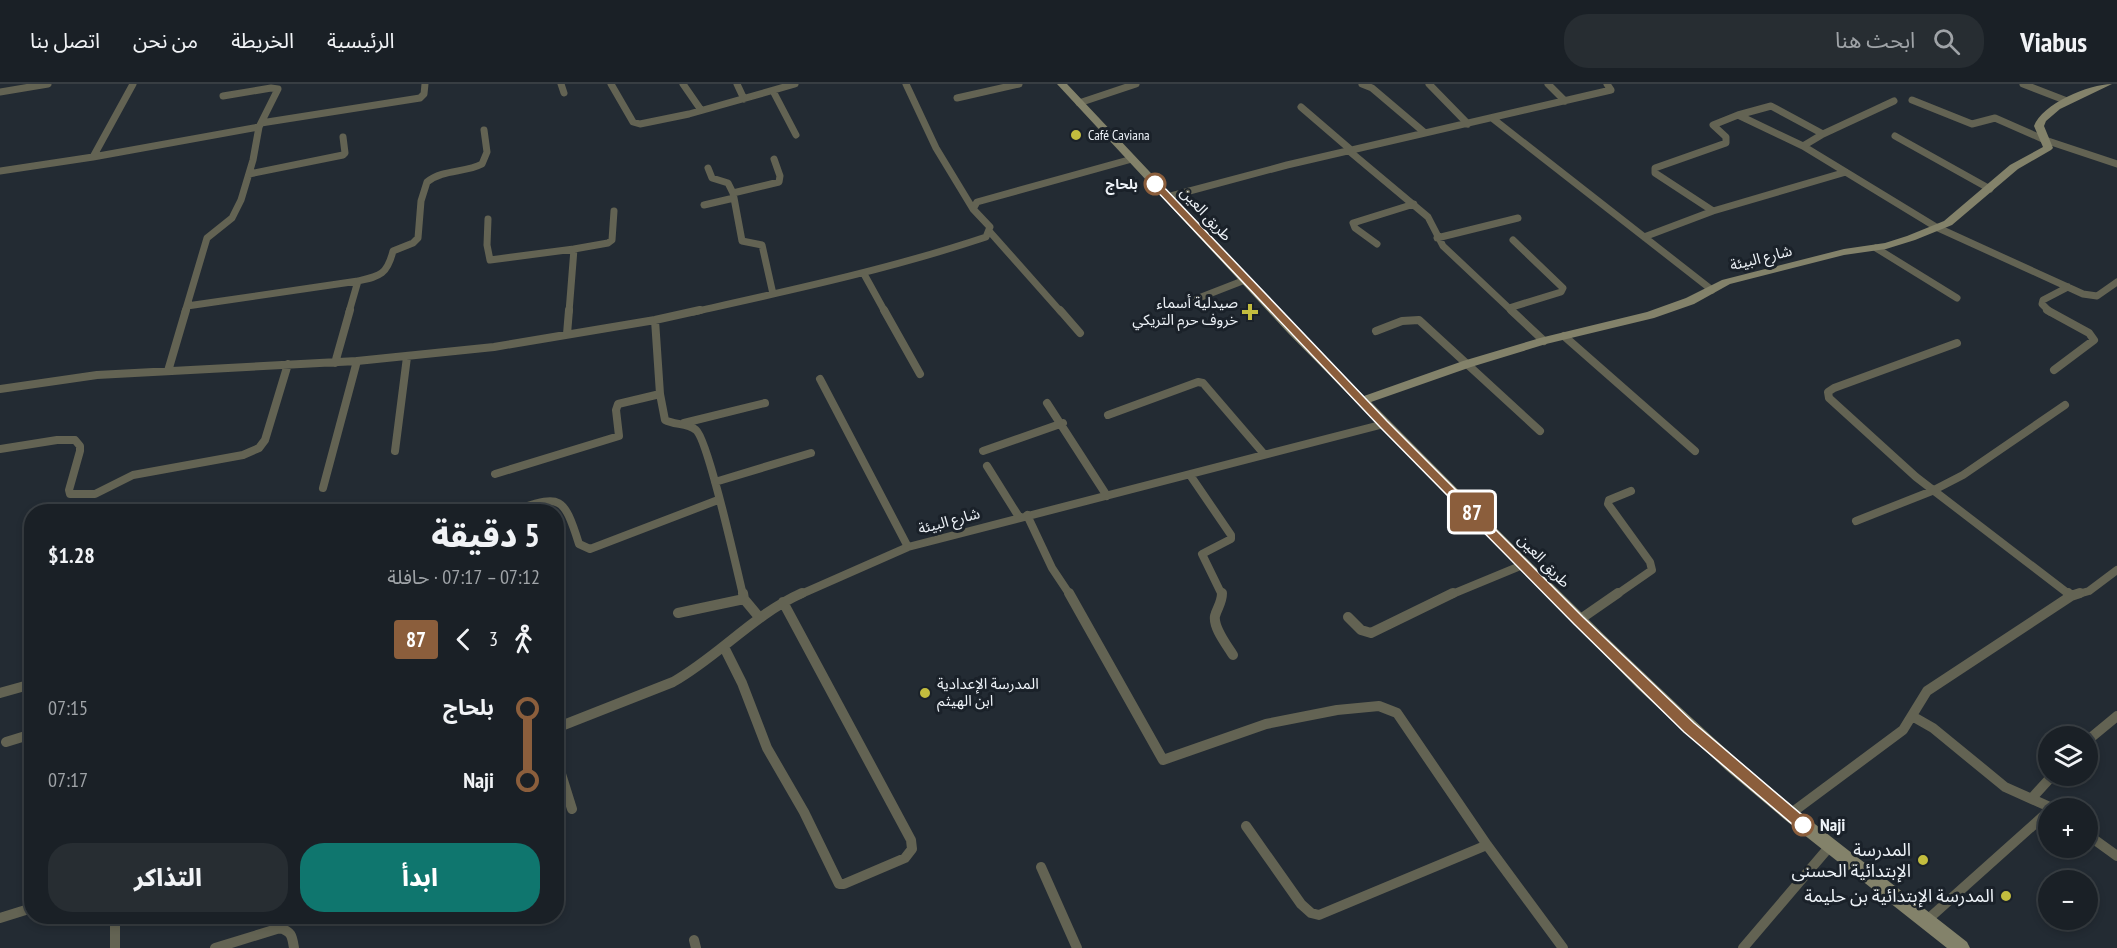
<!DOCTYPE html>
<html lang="ar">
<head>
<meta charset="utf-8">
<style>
  :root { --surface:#1a2026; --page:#272d32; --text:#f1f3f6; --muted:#9fa3a7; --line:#383e43; --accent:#0f766e }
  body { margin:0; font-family:"PT Sans Narrow","Noto Sans Arabic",sans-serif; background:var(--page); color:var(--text); direction:rtl; height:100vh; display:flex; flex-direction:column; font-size:22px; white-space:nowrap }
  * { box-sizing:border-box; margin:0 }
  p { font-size:20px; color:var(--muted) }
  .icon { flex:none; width:33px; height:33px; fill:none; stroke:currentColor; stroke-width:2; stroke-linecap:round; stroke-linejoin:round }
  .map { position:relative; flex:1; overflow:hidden; direction:ltr }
  .details { position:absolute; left:24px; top:420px; width:540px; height:420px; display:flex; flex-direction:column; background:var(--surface); border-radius:24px; box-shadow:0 3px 9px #0003,0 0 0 2px var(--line); direction:rtl }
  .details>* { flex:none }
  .badge { padding:0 12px; border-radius:4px; font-size:21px; line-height:39px }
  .buttons { position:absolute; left:2038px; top:642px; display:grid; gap:12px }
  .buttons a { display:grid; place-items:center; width:60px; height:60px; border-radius:50%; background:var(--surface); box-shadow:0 3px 9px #0003,0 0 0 2px var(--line); font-size:30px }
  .map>.badge { position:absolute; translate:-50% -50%; box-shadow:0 0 0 3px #fff }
  .legs { display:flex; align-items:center; gap:9px; height:66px; padding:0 24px; font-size:20px }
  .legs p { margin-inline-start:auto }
  .headline { display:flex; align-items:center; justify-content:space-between; height:102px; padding:0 24px }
  h1 { font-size:33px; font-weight:800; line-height:45px }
  .primary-button { display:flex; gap:12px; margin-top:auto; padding:12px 24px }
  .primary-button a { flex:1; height:69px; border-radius:24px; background:var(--accent); color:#fff; font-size:24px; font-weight:800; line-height:69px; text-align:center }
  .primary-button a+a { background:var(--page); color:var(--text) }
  ul { padding:0 24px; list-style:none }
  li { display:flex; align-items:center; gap:21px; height:72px; font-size:22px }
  li i { display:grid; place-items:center; width:9px; height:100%; margin:0 8px; background:currentColor }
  li i::after { content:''; width:15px; height:15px; margin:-8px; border:4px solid; border-radius:50%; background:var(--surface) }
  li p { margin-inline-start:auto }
  li:first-child i { background:linear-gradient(#0000 50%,currentColor 0) }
  li:last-child i { background:linear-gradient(currentColor 50%,#0000 0) }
  header { display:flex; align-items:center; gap:36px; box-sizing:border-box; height:84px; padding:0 30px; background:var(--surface); border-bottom:2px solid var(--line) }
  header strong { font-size:28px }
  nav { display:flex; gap:33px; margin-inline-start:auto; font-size:21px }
  .search { width:420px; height:54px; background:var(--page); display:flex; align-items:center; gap:15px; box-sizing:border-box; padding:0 21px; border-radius:24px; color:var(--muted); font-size:22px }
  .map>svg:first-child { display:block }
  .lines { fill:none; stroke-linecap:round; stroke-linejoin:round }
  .street-far2 { stroke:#636353; stroke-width:7 }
  .street-far1 { stroke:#636353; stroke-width:8 }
  .street { stroke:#636353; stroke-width:10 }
  .secondary { fill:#83826a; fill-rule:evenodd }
  .line-1 { fill:#8b5e3c; stroke:#fff; stroke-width:1.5 }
  .poi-dot { fill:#c3bd3e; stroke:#1a2129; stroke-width:2 }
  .stop-1-dot { fill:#fff; stroke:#8b5e3c; stroke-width:3 }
  .labels { text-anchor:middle; stroke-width:6; stroke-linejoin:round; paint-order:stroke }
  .far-poi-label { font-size:14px; fill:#edf2f7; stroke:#1a2129; text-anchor:start }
  .far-stop-label { font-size:14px; font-weight:bold; fill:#edf2f7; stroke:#1a2129; text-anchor:end }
  .street-label { font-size:15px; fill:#edf2f7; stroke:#1a2129 }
  .poi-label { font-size:15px; fill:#edf2f7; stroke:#1a2129; text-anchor:end }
  .near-stop-label { font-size:18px; font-weight:bold; fill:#edf2f7; stroke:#1a2129; text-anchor:start }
  .near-poi-label { font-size:18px; fill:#edf2f7; stroke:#1a2129; text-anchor:end }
</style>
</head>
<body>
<header>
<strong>Viabus</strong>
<div class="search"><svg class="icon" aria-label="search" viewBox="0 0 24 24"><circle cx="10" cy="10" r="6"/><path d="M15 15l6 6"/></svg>ابحث هنا</div>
<nav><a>الرئيسية</a><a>الخريطة</a><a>من نحن</a><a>اتصل بنا</a></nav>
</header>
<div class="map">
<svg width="2117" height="864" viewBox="0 0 2117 864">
  <rect width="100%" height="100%" fill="#232b33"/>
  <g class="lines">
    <path class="street-far2" d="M133,0L93,73L259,43L253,76L241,116L232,134L207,154L185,228
      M561,0L564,9
      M611,0L633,38L640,40L689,30L795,0
      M683,0L701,26
      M737,0L744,15
      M906,0L936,64L973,125
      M1362,0L1372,4L1425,49
      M1429,0L1468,40
      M1548,0L1565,17
      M2023,0L2067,17
      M773,7L796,51
      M0,8L48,0
      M223,12L271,4L278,5L261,39
      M957,14L1019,0
      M1912,16L1972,40L1995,34L2045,56L2117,80
      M1079,19L1136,0
      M1771,22L1823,50L1803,62L1738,31Z
      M1301,23L1351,66
      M1738,31L1713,41L1726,53V59L1655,84V89L1713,127L1846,88
      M1492,34L1712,206
      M259,43L261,39L420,14L424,10L425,0
      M1823,50L1894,17
      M1895,52L1990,105
      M1803,62L1936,143L2083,210L2097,212L2117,198
      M1348,66L1428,133L1443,162L1513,228
      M708,84L712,94L728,99L733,109
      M0,87L93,73
      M249,90L343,71L345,69L343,53
      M1167,113L1287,81L1611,6L1607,0
      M734,114L733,109L779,98L780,92L774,75
      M704,121L734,114L742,157L762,161L773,210
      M488,135L487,161L490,176L574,165
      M990,148L1061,228
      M1644,153L1713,127
      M1437,154L1518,134
      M1377,160L1355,144L1353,139L1414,120
      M1876,164L1957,214
      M864,190L885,228
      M187,222L358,197
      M1173,224L1245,196
      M1509,224L1561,208L1563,204L1513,156
      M349,228L358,197C380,192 387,191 393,167L413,159L418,154L421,117L427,98C443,85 465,89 482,80L487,68L484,46
      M569,228L574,165L608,159L612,156L614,127
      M693,228C792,206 890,185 986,153L990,143L973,125L977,118L1132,75
      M2050,228L2042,220L2043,216L2068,203"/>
    <path class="street-far1" d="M884,226L920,290
      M1060,226L1080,249
      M1511,226L1544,257
      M2047,226L2089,249L2094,256L2054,286
      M655,236L660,310L665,336C674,341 688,339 696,346C708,356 737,486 743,511
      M1376,247L1402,237L1419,236L1540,347
      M567,250L569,226
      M1564,252L1695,367
      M1957,259L1834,304L1828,308L1829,314L1916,393L2070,511
      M335,279L350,226
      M168,287L186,226
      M820,295L908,463
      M0,305L97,291L357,277L494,263L655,236L700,226
      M1047,319L1107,412
      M1108,331L1198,298L1203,299L1264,370
      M684,339L765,319
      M0,365L57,356H75L80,362V367L69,406L70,410H95L133,391L243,371L259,364L265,356L288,280
      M395,367L407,273
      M983,367L1063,339
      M987,382L1019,433
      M495,390L619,352L616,326L618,320L660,310
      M1190,391L1231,451V455L1202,470L1222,511
      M715,398L811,369
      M323,404L357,277
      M508,428C559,413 562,406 579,460L590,465L718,416
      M1027,431L1052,484L1070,511
      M1856,437L1932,407L1963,391L2065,321
      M799,511L908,463L1384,340
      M1450,511L1525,480
      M1616,511L1652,486L1650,478L1608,420L1609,416L1631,407
      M2075,511L2089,507L2117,486"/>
    <path class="street" d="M743,509L744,515L759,533
      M1069,509L1163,676L1266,640L1337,626L1379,622L1397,629L1487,761L1563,864
      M1222,509C1222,519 1217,524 1215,532C1213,544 1227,561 1233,571
      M2068,509L2071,512
      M678,529L744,515
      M1348,533L1361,546L1371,549L1453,509
      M1579,536L1618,509
      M724,563L742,599L767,664L804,728L839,800H844L905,774L912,765L911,756L783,518
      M0,609L32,600
      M1912,632L1933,644L2005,703L2052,724
      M556,644L673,598C719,572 753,531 802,509
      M2088,656L2117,632
      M6,658L32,650
      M556,674L572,725
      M2032,714L2052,692
      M1790,730L1903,646L1927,607L2071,512L2080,509
      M1246,742L1301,820L1311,829L1319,831L1487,761
      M2088,751L2117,772
      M1041,783L1077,864
      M115,832V864
      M0,834L32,824
      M1926,837L2049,727
      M694,856L696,864
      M215,864L280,844C292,848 292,852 294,864
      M1743,864L1830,762"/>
    <path class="secondary" d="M1057,0H1067L1296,243L1364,312L1463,277L1540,254L1647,228L1686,214L1722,196L1844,165L1885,159L1907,152L1944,137L2010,81L2043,63L2034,42C2042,20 2089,0 2112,0L2060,25L2046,37L2044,42L2053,64L2051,66L2018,85L1952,141L1915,156L1886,165L1844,171L1730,200L1694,220L1654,234L1546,260L1471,283L1371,318C1491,438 1609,561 1736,674C1809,739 1890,797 1967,858L1970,864H1947L1784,735L1726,686L1637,604L1288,249Z"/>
  </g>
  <path class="line-1" d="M1152,98H1159L1387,337L1583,533L1694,639L1808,736L1810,741L1808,745L1803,747L1798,745L1684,648L1574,540L1380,343L1152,102Z"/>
  <g class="poi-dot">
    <circle cx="1076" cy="51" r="6"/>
    <path d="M1247 219h6v6h6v6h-6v6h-6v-6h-6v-6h6z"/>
    <circle cx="925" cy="609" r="6"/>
    <circle cx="1923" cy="776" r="6"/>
    <circle cx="2006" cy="812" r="6"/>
  </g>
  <g class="stop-1-dot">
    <circle cx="1155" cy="100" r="10"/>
    <circle cx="1803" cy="741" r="10"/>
  </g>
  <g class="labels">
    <g class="far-poi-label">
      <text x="1088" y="56">Café Caviana</text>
    </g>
    <g class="far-stop-label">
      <text x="1138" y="105">بلحاج</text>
    </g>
    <g class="street-label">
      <text transform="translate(1206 130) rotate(47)" y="5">طريق العين</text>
      <text transform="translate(1761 174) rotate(-14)" y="5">شارع البيئة</text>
      <text transform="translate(949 437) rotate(-15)" y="5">شارع البيئة</text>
      <text transform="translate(1544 477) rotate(46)" y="5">طريق العين</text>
    </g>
    <g class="poi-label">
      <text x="1238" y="224">صيدلية أسماء<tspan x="1238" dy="17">خروف حرم التريكي</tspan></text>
      <text x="937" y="605" text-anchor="start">المدرسة الإعدادية<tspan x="937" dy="17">ابن الهيثم</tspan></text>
    </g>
    <g class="near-stop-label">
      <text x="1820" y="747">Naji</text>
    </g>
    <g class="near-poi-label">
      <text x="1911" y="772">المدرسة<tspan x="1911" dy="21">الإبتدائية الحسنى</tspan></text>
      <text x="1994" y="818">المدرسة الإبتدائية بن حليمة</text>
    </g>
  </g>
</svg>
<div class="buttons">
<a><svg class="icon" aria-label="layers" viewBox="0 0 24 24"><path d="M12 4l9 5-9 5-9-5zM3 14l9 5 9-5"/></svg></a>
<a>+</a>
<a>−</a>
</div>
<b class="badge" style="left:1472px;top:428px;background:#8b5e3c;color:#fff">87</b>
<section class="details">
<div class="headline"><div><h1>5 دقيقة</h1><p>07:12 – 07:17 · حافلة</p></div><b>$1.28</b></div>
<div class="legs"><svg class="icon" aria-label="walk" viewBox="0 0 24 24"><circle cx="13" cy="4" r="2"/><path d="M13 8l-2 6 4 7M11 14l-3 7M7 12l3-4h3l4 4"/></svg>3<svg class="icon" aria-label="back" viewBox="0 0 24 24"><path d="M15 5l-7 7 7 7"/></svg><b class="badge" style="background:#8b5e3c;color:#fff">87</b></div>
<ul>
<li><i style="color:#8b5e3c"></i><b>بلحاج</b><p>07:15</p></li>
<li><i style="color:#8b5e3c"></i><b>Naji</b><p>07:17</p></li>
</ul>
<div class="primary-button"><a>ابدأ</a><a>التذاكر</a></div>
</section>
</div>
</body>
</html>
